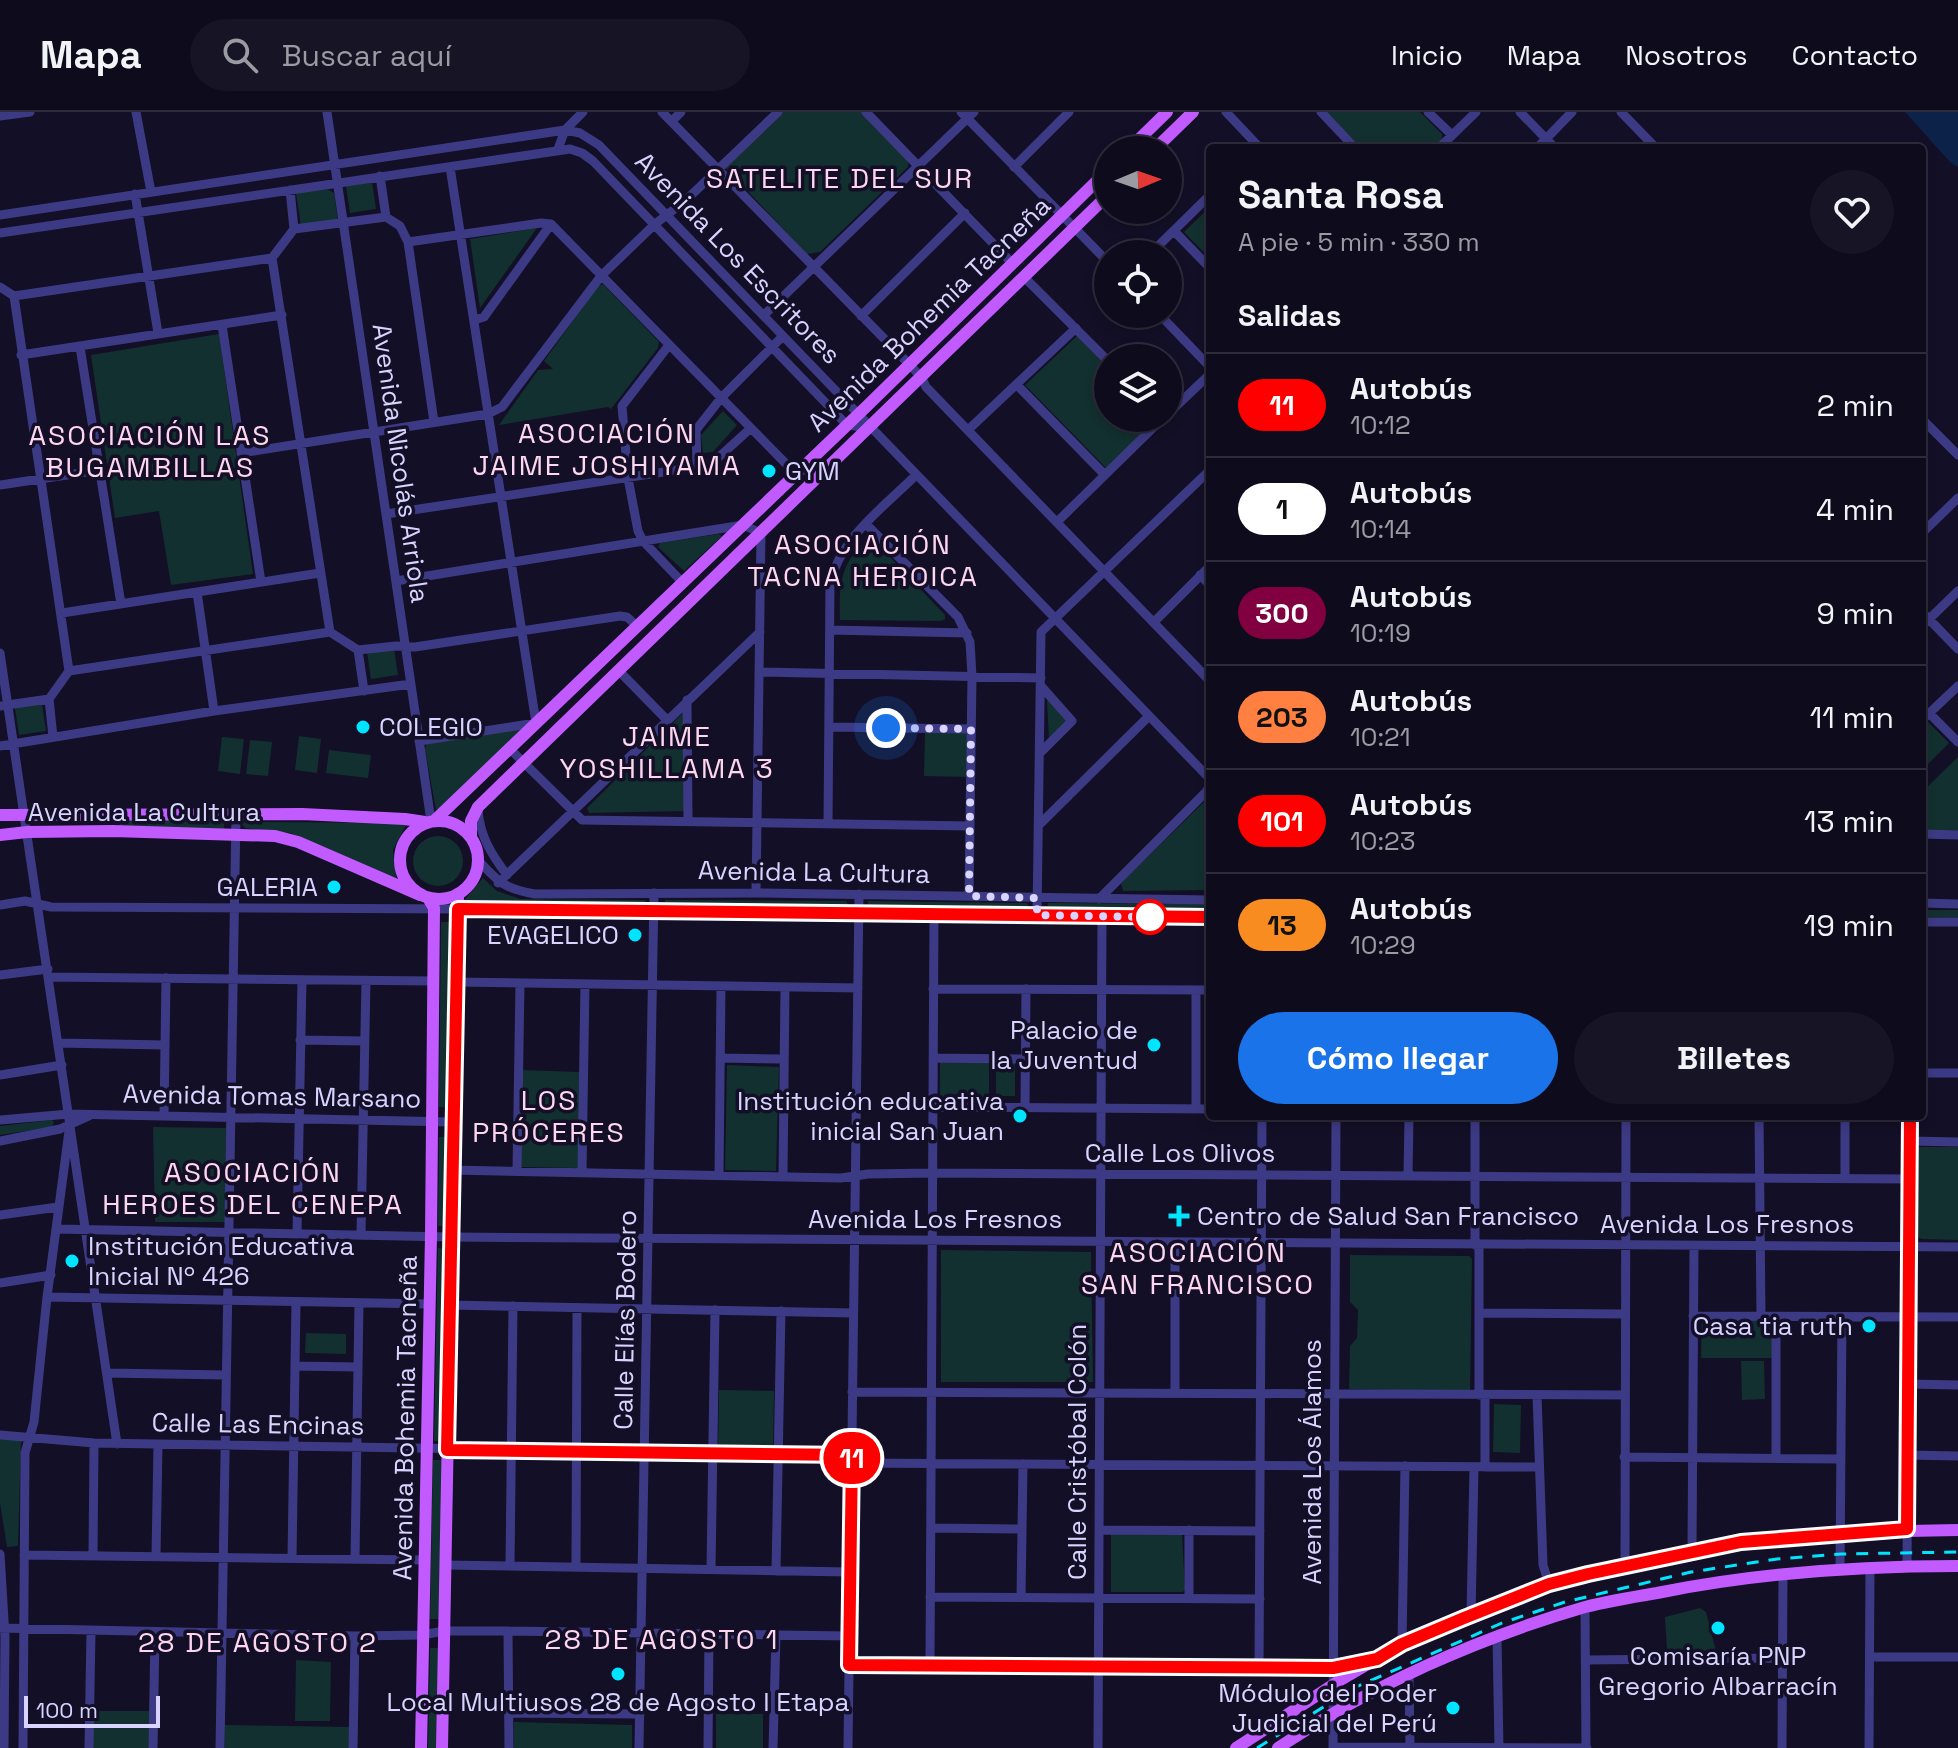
<!DOCTYPE html>
<html lang="es">
<head>
<meta charset="utf-8">
<style>
  :root { --surface:#0e0b1c; --page:#171425; --text:#f1f3f6; --muted:#9b9ba3; --line:#2e2b3b; --accent:#1a73e8 }
  body { margin:0; font-family:"Space Grotesk",sans-serif; background:var(--page); color:var(--text); height:100vh; display:flex; flex-direction:column; font-size:30px; white-space:nowrap }
  * { box-sizing:border-box; margin:0 }
  p { font-size:26px; color:var(--muted) }
  .icon { flex:none; width:44px; height:44px; fill:none; stroke:currentColor; stroke-width:2; stroke-linecap:round; stroke-linejoin:round }
  .map { position:relative; flex:1; overflow:hidden }
  .panel { position:absolute; left:1206px; top:32px; width:720px; height:976px; display:flex; flex-direction:column; background:var(--surface); border-radius:8px; box-shadow:0 4px 12px #0003,0 0 0 2px var(--line) }
  .panel>* { flex:none }
  .badge { padding:0 16px; border-radius:26px; font-size:28px; line-height:52px }
  .needle { width:52px; rotate:88deg }
  .tools { position:absolute; left:1094px; top:24px; display:grid; gap:16px }
  .tools a { display:grid; place-items:center; width:88px; height:88px; border-radius:50%; background:var(--surface); box-shadow:0 4px 12px #0003,0 0 0 2px var(--line); font-size:40px }
  .scale { position:absolute; left:24px; bottom:20px; width:136px; box-sizing:border-box; padding-left:8px; border:4px solid #d9d4ff; border-top:0; font-size:22px; line-height:28px; white-space:nowrap; color:#d9d4ff; -webkit-text-stroke:6px #130f26; paint-order:stroke }
  .you { position:absolute; width:40px; height:40px; margin:-20px; border:6px solid #fff; border-radius:50%; background:#1a73e8; box-shadow:0 0 0 12px #1a73e833 }
  .map>.badge { position:absolute; translate:-50% -50%; box-shadow:0 0 0 4px #fff }
  h2 { padding:0 32px; font-size:30px; line-height:72px }
  .round { display:grid; place-items:center; flex:none; width:84px; height:84px; border-radius:42px; background:var(--page) }
  .overview { display:flex; align-items:center; justify-content:space-between; height:136px; padding:0 32px }
  h1 { font-size:38px; font-weight:600; line-height:60px }
  .primary-button { display:flex; gap:16px; margin-top:auto; padding:16px 32px }
  .primary-button a { flex:1; height:92px; border-radius:48px; background:var(--accent); color:#fff; font-size:32px; font-weight:600; line-height:92px; text-align:center }
  .primary-button a+a { background:var(--page); color:var(--text) }
  ul { padding:0; list-style:none }
  li { display:flex; align-items:center; gap:24px; height:104px; padding:0 32px; border-top:2px solid var(--line) }
  li div { flex:1 }
  li b { display:block; font-size:30px }
  li em { font-style:normal }
  li .badge { min-width:88px; font-weight:700; text-align:center }
  header { display:flex; align-items:center; gap:48px; box-sizing:border-box; height:112px; padding:0 40px; background:var(--surface); border-bottom:2px solid var(--line) }
  header strong { font-size:38px }
  nav { display:flex; gap:44px; margin-inline-start:auto; font-size:28px }
  .search { width:560px; height:72px; background:var(--page); display:flex; align-items:center; gap:20px; box-sizing:border-box; padding:0 28px; border-radius:44px; color:var(--muted); font-size:30px }
  .map>svg:first-child { display:block }
  .green { fill:#12302f }
  .water { fill:#0c2248 }
  .lines { fill:none; stroke-linecap:round; stroke-linejoin:round }
  .minor { stroke:#3d3a85; stroke-width:9 }
  .major { stroke:#c25bff; stroke-width:12 }
  .rail { stroke:#00e5ff; stroke-width:3; stroke-dasharray:12 10; stroke-linecap:butt }
  .line-casing { stroke:#fff; stroke-width:18 }
  .line { stroke:#f00; stroke-width:12 }
  .walk { stroke:#d9d4ff; stroke-width:8; stroke-dasharray:0 14.4 }
  .poi-dot { fill:#00e5ff; stroke:#130f26; stroke-width:3 }
  .stop-dot { fill:#fff; stroke:#f00; stroke-width:4 }
  .labels { text-anchor:middle; stroke-width:7; stroke-linejoin:round; paint-order:stroke }
  .street-label { font-size:26px; fill:#d9d4ff; stroke:#130f26 }
  .poi-label { font-size:26px; fill:#d9d4ff; stroke:#130f26; text-anchor:end }
  .neighbourhood-label { font-size:28px; letter-spacing:2px; fill:#ffd6f0; stroke:#130f26 }
</style>
</head>
<body>
<header>
<strong>Mapa</strong>
<div class="search"><svg class="icon" aria-label="search" viewBox="0 0 24 24"><circle cx="10" cy="10" r="6"/><path d="M15 15l6 6"/></svg>Buscar aquí</div>
<nav><a>Inicio</a><a>Mapa</a><a>Nosotros</a><a>Contacto</a></nav>
</header>
<div class="map">
<svg width="1958" height="1636" viewBox="0 0 1958 1636">
  <rect width="100%" height="100%" fill="#130f26"/>
  <path class="green" d="M780,0H862L909,48L908,55L820,140L807,142L724,54Z
    M1326,0H1420L1442,22V27L1433,36H1361Z
    M372,70L376,97L350,101L346,74Z
    M327,77L334,81L338,109L301,114L296,81Z
    M1210,95V147L1184,120Z
    M537,116L480,196L470,127Z
    M603,172L659,230L658,236L611,297L608,295L499,313L538,258L553,257L544,249L598,174Z
    M219,222L253,462L171,473L159,399L115,406L91,243Z
    M1078,223L1108,254V306H1158L1107,357L1025,273Z
    M723,299L737,313L713,340L703,341L701,323Z
    M719,422L722,424L684,459L658,435L660,431Z
    M871,425L945,503V507L941,509L840,508C839,470 840,450 871,425Z
    M394,536L398,563L371,567L367,540Z
    M1049,588L1067,609L1049,627L1047,589Z
    M42,592L46,619L19,623L15,596Z
    M683,601L685,699L589,701L587,696Z
    M1927,609L1949,631L1922,658V615Z
    M521,614L525,618L442,695L436,698L425,637L427,630Z
    M925,618H969V665L924,664Z
    M299,624L321,627L317,661L295,658Z
    M222,625L244,627L240,662L218,659Z
    M250,628L272,630L268,664L246,662Z
    M329,638L371,643L368,666L326,661Z
    M1958,645V719H1922V680Z
    M1210,684V778L1123,779L1121,772L1124,768Z
    M120,706L224,709V717L119,714Z
    M245,710L407,711L393,738L396,766L290,721L245,716L242,712Z
    M413 749a25 25 0 1 1 50 0a25 25 0 1 1-50 0Z
    M483,766L497,779L520,787L645,788L647,792L644,794L465,793L462,791Z
    M665,788L846,789L849,794L846,796L665,795Z
    M868,789L1027,791L1030,796L1027,798L868,796Z
    M1048,791L1210,792V799L1047,798Z
    M1922,798H1958V805H1922Z
    M441,810H451L449,996L439,995Z
    M940,950H989V988H940Z
    M996,951H1015V984H996Z
    M727,953L779,955L776,1059L725,1058Z
    M521,958L580,960L579,1056L520,1055Z
    M52,1008L54,1010L52,1015L0,1023V1014Z
    M153,1015L226,1016L225,1110H155Z
    M439,1025H448L447,1114H438Z
    M1918,1035H1958V1128L1922,1127L1915,1124L1914,1037Z
    M438,1136L446,1137L443,1329H434Z
    M941,1138L1091,1140L1093,1270H941Z
    M1350,1143L1469,1144L1472,1147L1470,1280L1349,1277L1350,1234L1357,1226L1358,1198L1350,1190Z
    M1702,1206L1764,1208L1773,1215L1774,1246H1701Z
    M306,1221L346,1222V1242L305,1241Z
    M1741,1249H1764L1765,1287L1742,1288Z
    M719,1278L774,1279L773,1338L718,1337Z
    M1494,1292L1521,1293L1520,1341L1493,1340Z
    M0,1327L21,1328L18,1434L7,1435L0,1391Z
    M433,1348H442L439,1507H430Z
    M1111,1422H1182L1185,1477L1183,1480H1111Z
    M1700,1496L1706,1500L1716,1539L1667,1538L1665,1505Z
    M430,1536H439L438,1636H428Z
    M296,1548L331,1550L330,1609H295Z
    M93,1599H150V1636H92Z
    M716,1602H763V1636H716Z
    M514,1610L632,1613V1636H514Z
    M225,1613L350,1615V1636H225Z"/>
  <path class="water" d="M1905,0H1958V55L1950,50Z"/>
  <g class="lines">
    <path class="minor" d="M136,0L151,80
      M327,0L431,709
      M662,0L909,252L922,266L926,275L1210,569
      M866,0L1012,151
      M961,0L1108,150
      M1226,0L1260,36
      M1321,0L1355,36
      M1428,0L1452,23
      M1520,0L1555,36
      M1621,0L1656,36
      M0,4L30,0
      M672,9L681,0
      M1439,36L1476,0
      M1537,36L1572,0
      M558,37L565,18L583,0
      M1014,55L1069,0
      M380,64L386,105
      M290,78L294,117L272,146L330,520
      M135,82L158,221
      M0,103L565,18L580,21L599,33L1210,667
      M294,117L386,105L400,114L408,130L434,310
      M1174,119L1210,156
      M0,121L570,37L582,41L593,49L847,313L870,316
      M408,130L541,111L551,112L796,362
      M1150,142L1210,83
      M1024,165L1108,249
      M0,175L14,184
      M14,184L69,559
      M14,184L272,146
      M1159,202L1210,255
      M764,203L974,0
      M861,204L965,101
      M474,208L484,205L551,112
      M222,213L261,470
      M669,233L622,294L628,366L638,419L643,429L683,471
      M80,235L121,492
      M21,243L282,203
      M1017,273L1105,363
      M1168,302L1210,262
      M1922,307L1958,343
      M968,318L1076,216
      M241,341L488,302L502,295L601,164L655,112L685,89L778,0
      M697,355L696,318L721,286L783,224
      M0,373L100,358
      M386,402L710,353L751,316
      M1058,409L1163,306
      M866,412L958,505L970,530L972,564L969,784
      M1922,421L1958,386
      M1200,463L1210,473
      M396,469L743,413L761,421L756,781
      M197,480L214,599
      M1922,500L1958,537
      M62,501L320,461
      M1154,510L1210,454
      M1922,514L1958,479
      M830,518L967,521
      M330,520L358,538L396,534L415,535L620,504L627,505L637,514
      M358,538L364,579
      M0,541L117,1332
      M69,559L330,520
      M619,559L667,608
      M760,560L1041,566
      M687,588L688,709
      M0,594L49,587
      M1929,601L1958,630
      M1922,608L1958,574
      M829,615L971,617
      M53,625L49,587L69,559
      M419,629L536,611L450,55
      M0,634L214,599L411,572
      M510,637L582,708L970,714
      M1040,641L1072,609L1041,574
      M478,698C480,724 491,742 507,763
      M828,712L830,471C841,425 884,395 916,363
      M1039,713L1149,604
      M1922,722L1958,723
      M478,748C498,770 505,777 535,782L756,781L1210,788
      M498,771L760,520
      M1099,787L1206,680L1210,673
      M1922,791L1958,792
      M0,793L25,789L51,795L654,798L1210,805
      M1037,803L1041,520L1210,358
      M1922,810H1958
      M0,863L48,857
      M49,865L433,869
      M456,870L858,876
      M933,877L1210,878
      M300,928L365,929
      M59,931L165,933
      M720,946L784,947
      M933,946L1025,947
      M1922,961H1958
      M0,963L62,953
      M933,995L1210,997
      M1025,996L1026,877
      M1196,997V878
      M164,1004L166,866
      M1475,1004V1133
      M1759,1004L1761,1204
      M0,1008L69,1002L452,1010
      M0,1029L60,1017L89,1004
      M1910,1029L1958,1030
      M451,1058L841,1066L868,1062L932,1061L1910,1067
      M517,1059L520,871
      M582,1060L585,872
      M719,1063L721,874
      M783,1064L785,875
      M1408,1064L1409,1004
      M1845,1066V1004
      M0,1103L58,1095
      M56,1117L450,1125L1958,1135
      M297,1121L302,868
      M361,1122L366,869
      M0,1171L51,1163
      M47,1185L430,1192
      M449,1193L853,1201
      M1479,1201L1624,1202
      M1693,1204L1958,1205
      M295,1254L358,1255
      M107,1261L226,1263
      M1908,1272L1958,1273
      M852,1280L1624,1283
      M1175,1281V1131
      M1479,1283V1133
      M1537,1283L1543,1453L1549,1472
      M0,1323L94,1331L852,1343
      M1908,1343L1958,1344
      M1624,1345L1841,1347
      M1776,1346V1205
      M851,1351L1538,1355
      M1485,1355V1283
      M931,1416L1022,1417
      M1099,1418L1260,1419
      M1692,1439L1694,1134
      M0,1442L5,1525L4,1636
      M24,1443L423,1448
      M93,1443L94,1331
      M156,1444L158,1333
      M292,1446L296,1190
      M355,1447L359,1191
      M445,1453L850,1460
      M510,1453L513,1194
      M1625,1454L1626,1004
      M1907,1454L1910,1004
      M576,1455L577,1196
      M711,1457L715,1198
      M1840,1457L1842,1205
      M776,1459L781,1199
      M930,1485L1260,1487
      M1021,1485L1023,1352
      M1189,1486V1418
      M1585,1496L1586,1636
      M1471,1504L1474,1355
      M0,1516L355,1524L422,1523L444,1519H508L849,1524
      M508,1519L509,1636
      M1497,1525L1499,1636
      M1402,1532L1405,1354
      M1870,1545H1958
      M1586,1548L1783,1546
      M849,1553L1333,1556L1369,1549
      M930,1553L934,801
      M1259,1555L1262,1004
      M1409,1563L1410,1636
      M509,1601L640,1602
      M1333,1635L1587,1636
      M23,1636L25,1341L34,1310L47,1185L69,1019
      M89,1636L91,1519
      M153,1636L155,1521
      M220,1636L236,703
      M353,1636L355,1524
      M639,1636L654,781
      M708,1636L709,1522
      M773,1636L776,1523
      M848,1636L859,782
      M1098,1636L1102,804
      M1333,1636L1336,1004
      M1782,1636L1783,1461
      M1869,1636L1870,1455"/>
    <path class="major" d="M1128,38L1167,0
      M1154,38L1193,0
      M0,703L302,702L405,707L425,710
      M400 748a39 39 0 1 1 78 0a39 39 0 1 1-78 0Z
      M434,709L867,294L1108,58
      M0,723L27,720L113,719L275,724L298,730L420,783
      M471,725V709L478,695L1108,83
      M421,1636L431,1124L434,796L428,786
      M442,1636L458,783
      M1236,1636L1342,1567L1402,1532L1549,1472L1692,1439L1741,1430L1858,1420L1958,1418
      M1278,1636C1370,1574 1478,1526 1585,1495C1609,1489 1633,1485 1657,1481C1756,1461 1856,1454 1958,1454"/>
    <path class="rail" d="M1257,1636L1356,1575L1502,1511L1565,1490L1691,1460L1777,1447L1841,1442L1958,1440"/>
  </g>
  <g class="lines">
    <defs>
      <path id="line" d="M1210,805L458,797L447,1338L852,1343L849,1553L1333,1556L1377,1547L1402,1532L1464,1506L1549,1472L1588,1462L1741,1430L1907,1417L1910,1004"/>
    </defs>
    <use href="#line" class="line-casing"/>
    <use href="#line" class="line"/>
    <path class="walk" d="M886,616L971,617L969,784L1037,786V803L1150,805"/>
  </g>
  <g class="poi-dot">
    <circle cx="769" cy="359" r="8"/>
    <circle cx="363" cy="615" r="8"/>
    <circle cx="334" cy="775" r="8"/>
    <circle cx="635" cy="823" r="8"/>
    <circle cx="1154" cy="933" r="8"/>
    <circle cx="1020" cy="1004" r="8"/>
    <path d="M1175 1092h8v8h8v8h-8v8h-8v-8h-8v-8h8z"/>
    <circle cx="72" cy="1149" r="8"/>
    <circle cx="1869" cy="1214" r="8"/>
    <circle cx="1718" cy="1516" r="8"/>
    <circle cx="618" cy="1562" r="8"/>
    <circle cx="1453" cy="1596" r="8"/>
  </g>
  <circle class="stop-dot" cx="1150" cy="805" r="16"/>
  <g class="labels">
    <g class="street-label">
      <text transform="translate(738 146) rotate(46)" y="9">Avenida Los Escritores</text>
      <text transform="translate(929 202) rotate(-44)" y="9">Avenida Bohemia Tacneña</text>
      <text transform="translate(401 351) rotate(82)" y="9">Avenida Nicolás Arriola</text>
      <text x="144" y="709">Avenida La Cultura</text>
      <text transform="translate(814 760) rotate(1)" y="9">Avenida La Cultura</text>
      <text transform="translate(272 984) rotate(1)" y="9">Avenida Tomas Marsano</text>
      <text x="1180" y="1050">Calle Los Olivos</text>
      <text x="935" y="1116">Avenida Los Fresnos</text>
      <text x="1727" y="1121">Avenida Los Fresnos</text>
      <text transform="translate(625 1208) rotate(-89)" y="9">Calle Elías Bodero</text>
      <text transform="translate(405 1306) rotate(-89)" y="9">Avenida Bohemia Tacneña</text>
      <text transform="translate(258 1312) rotate(1)" y="9">Calle Las Encinas</text>
      <text transform="translate(1077 1340) rotate(-90)" y="9">Calle Cristóbal Colón</text>
      <text transform="translate(1312 1350) rotate(-90)" y="9">Avenida Los Álamos</text>
    </g>
    <g class="poi-label">
      <text x="785" y="368" text-anchor="start">GYM</text>
      <text x="379" y="624" text-anchor="start">COLEGIO</text>
      <text x="318" y="784">GALERIA</text>
      <text x="619" y="832">EVAGELICO</text>
      <text x="1138" y="927">Palacio de<tspan x="1138" dy="30">la Juventud</tspan></text>
      <text x="1004" y="998">Institución educativa<tspan x="1004" dy="30">inicial San Juan</tspan></text>
      <text x="1197" y="1113" text-anchor="start">Centro de Salud San Francisco</text>
      <text x="88" y="1143" text-anchor="start">Institución Educativa<tspan x="88" dy="30">Inicial Nº 426</tspan></text>
      <text x="1853" y="1223">Casa tia ruth</text>
      <text x="1718" y="1553" text-anchor="middle">Comisaría PNP<tspan x="1718" dy="30">Gregorio Albarracín</tspan></text>
      <text x="1437" y="1590">Módulo del Poder<tspan x="1437" dy="30">Judicial del Perú</tspan></text>
      <text x="618" y="1599" text-anchor="middle">Local Multiusos 28 de Agosto I Etapa</text>
    </g>
    <g class="neighbourhood-label">
      <text x="840" y="76">SATELITE DEL SUR</text>
      <text x="607" y="331">ASOCIACIÓN<tspan x="607" dy="32">JAIME JOSHIYAMA</tspan></text>
      <text x="150" y="333">ASOCIACIÓN LAS<tspan x="150" dy="32">BUGAMBILLAS</tspan></text>
      <text x="863" y="442">ASOCIACIÓN<tspan x="863" dy="32">TACNA HEROICA</tspan></text>
      <text x="667" y="634">JAIME<tspan x="667" dy="32">YOSHILLAMA 3</tspan></text>
      <text x="549" y="998">LOS<tspan x="549" dy="32">PRÓCERES</tspan></text>
      <text x="253" y="1070">ASOCIACIÓN<tspan x="253" dy="32">HEROES DEL CENEPA</tspan></text>
      <text x="1198" y="1150">ASOCIACIÓN<tspan x="1198" dy="32">SAN FRANCISCO</tspan></text>
      <text x="662" y="1537">28 DE AGOSTO 1</text>
      <text x="258" y="1540">28 DE AGOSTO 2</text>
    </g>
  </g>
</svg>
<div class="tools">
<a><svg class="needle" viewBox="-14 -14 28 28"><path d="M0-13l5 13h-10z" fill="#e53935"/><path d="M0 13l5-13h-10z" fill="#9b9ba3"/></svg></a>
<a><svg class="icon" aria-label="locate" viewBox="0 0 24 24"><circle cx="12" cy="12" r="6"/><path d="M12 2v4M12 18v4M2 12h4M18 12h4"/></svg></a>
<a><svg class="icon" aria-label="layers" viewBox="0 0 24 24"><path d="M12 4l9 5-9 5-9-5zM3 14l9 5 9-5"/></svg></a>
</div>
<div class="scale">100 m</div>
<div class="you" style="left:886px;top:616px"></div>
<b class="badge" style="left:852px;top:1346px;background:#f00;color:#fff">11</b>
<section class="panel">
<div class="overview"><div><h1>Santa Rosa</h1><p>A pie · 5 min · 330 m</p></div><a class="round"><svg class="icon" aria-label="heart" viewBox="0 0 24 24"><path d="M12 20l-8-8c-3-5 5-10 8-4 3-6 11-1 8 4z"/></svg></a></div>
<h2>Salidas</h2>
<ul>
<li><span class="badge" style="background:#f00;color:#fff">11</span><div><b>Autobús</b><p>10:12</p></div><em>2 min</em></li>
<li><span class="badge" style="background:#fff;color:#111">1</span><div><b>Autobús</b><p>10:14</p></div><em>4 min</em></li>
<li><span class="badge" style="background:#800040;color:#fff">300</span><div><b>Autobús</b><p>10:19</p></div><em>9 min</em></li>
<li><span class="badge" style="background:#ff8040;color:#111">203</span><div><b>Autobús</b><p>10:21</p></div><em>11 min</em></li>
<li><span class="badge" style="background:#f00;color:#fff">101</span><div><b>Autobús</b><p>10:23</p></div><em>13 min</em></li>
<li><span class="badge" style="background:#f88c21;color:#111">13</span><div><b>Autobús</b><p>10:29</p></div><em>19 min</em></li>
</ul>
<div class="primary-button"><a>Cómo llegar</a><a>Billetes</a></div>
</section>
</div>
</body>
</html>
